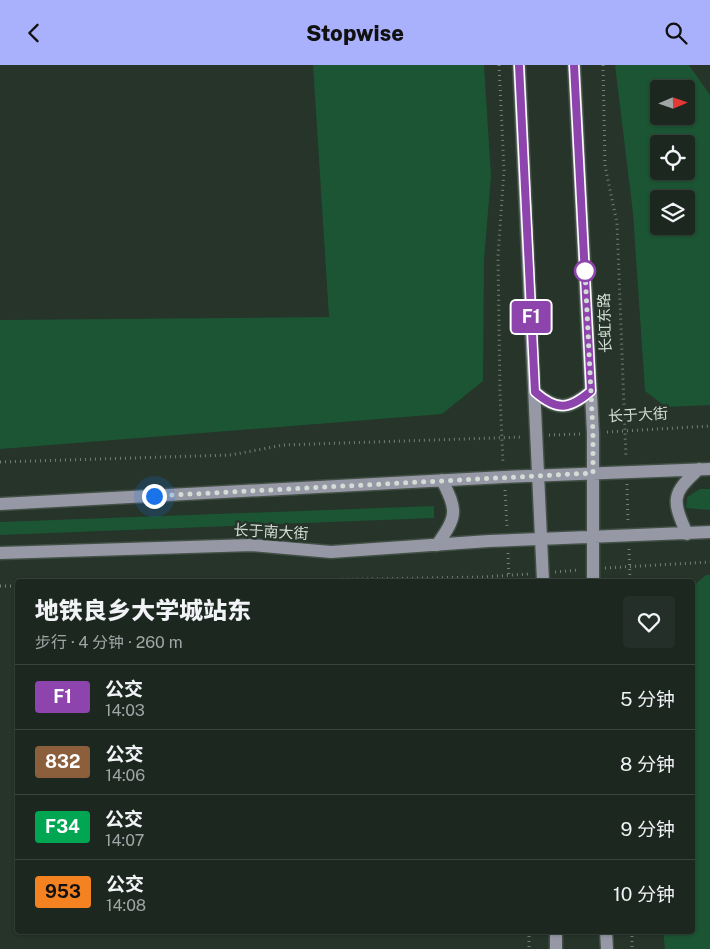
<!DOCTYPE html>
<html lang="zh">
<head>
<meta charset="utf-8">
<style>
  :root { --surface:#1c2720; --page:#252f29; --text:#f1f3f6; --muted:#a0a5a5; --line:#3a443e; --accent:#a9b0fc }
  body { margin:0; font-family:"Public Sans","Noto Sans SC",sans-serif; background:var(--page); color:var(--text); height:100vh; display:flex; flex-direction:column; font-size:19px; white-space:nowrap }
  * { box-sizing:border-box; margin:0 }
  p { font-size:16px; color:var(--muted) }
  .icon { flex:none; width:28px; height:28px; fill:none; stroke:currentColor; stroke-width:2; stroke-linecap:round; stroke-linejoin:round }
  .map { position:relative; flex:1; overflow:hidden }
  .sheet { position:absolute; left:15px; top:514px; width:680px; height:355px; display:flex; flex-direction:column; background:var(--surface); border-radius:5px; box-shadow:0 1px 4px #0004,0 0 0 1px var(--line) }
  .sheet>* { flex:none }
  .badge { padding:0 10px; border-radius:4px; font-size:18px; line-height:32px }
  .needle { width:32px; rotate:88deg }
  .buttons { position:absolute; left:650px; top:15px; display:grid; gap:10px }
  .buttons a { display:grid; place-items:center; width:45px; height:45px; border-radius:5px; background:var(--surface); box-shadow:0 1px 4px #0004,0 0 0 1px var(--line); font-size:25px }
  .you { position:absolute; width:25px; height:25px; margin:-12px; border:4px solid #fff; border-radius:50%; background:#1a73e8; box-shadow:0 0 0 8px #1a73e833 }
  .map>.badge { position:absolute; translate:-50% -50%; box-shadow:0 0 0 2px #fff }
  .round { display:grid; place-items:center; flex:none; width:52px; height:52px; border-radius:5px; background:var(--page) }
  .head { display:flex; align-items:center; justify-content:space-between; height:85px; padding:0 20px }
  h1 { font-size:24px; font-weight:800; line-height:38px }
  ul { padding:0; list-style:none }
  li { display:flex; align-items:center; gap:15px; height:65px; padding:0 20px; border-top:1px solid var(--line) }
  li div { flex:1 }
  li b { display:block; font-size:19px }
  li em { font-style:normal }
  li .badge { min-width:55px; font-weight:700; text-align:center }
  header { display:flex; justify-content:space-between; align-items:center; height:65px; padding:0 20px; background:var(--accent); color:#111; font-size:22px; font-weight:800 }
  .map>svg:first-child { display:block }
  .green { fill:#1b5533; fill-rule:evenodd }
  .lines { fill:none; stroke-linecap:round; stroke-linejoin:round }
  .primary-casing { stroke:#424f45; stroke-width:15 }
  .path { stroke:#748077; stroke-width:3; stroke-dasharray:1 4; stroke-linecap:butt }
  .primary { stroke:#9698a6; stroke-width:12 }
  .line-casing { stroke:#fff; stroke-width:11 }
  .line { stroke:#8e44ad; stroke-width:8 }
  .walk { stroke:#d3dcd5; stroke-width:5; stroke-dasharray:0 9 }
  .stop-dot { fill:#fff; stroke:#8e44ad; stroke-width:2.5 }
  .labels { text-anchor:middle; stroke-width:5; stroke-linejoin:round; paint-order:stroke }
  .street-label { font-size:15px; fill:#d3dcd5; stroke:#26342a }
</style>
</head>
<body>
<header><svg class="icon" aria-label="back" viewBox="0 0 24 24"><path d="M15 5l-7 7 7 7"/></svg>Stopwise<svg class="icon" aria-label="search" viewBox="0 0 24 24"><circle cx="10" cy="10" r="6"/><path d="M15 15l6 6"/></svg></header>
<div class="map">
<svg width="710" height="884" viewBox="0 0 710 884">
  <rect width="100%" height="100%" fill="#26342a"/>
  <path class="green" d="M313,0H484L491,111L484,195L483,316L442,349L0,384V255L329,252Z
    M615,0H689L710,30V340L666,342L645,326L633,148ZM659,24H686V51H659ZM659,79H686V106H659ZM659,134H686V161H659Z
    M700,424H710V445L686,443L687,432Z
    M434,441V453L0,470V457Z
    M706,510H710V884H665L663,866H692V522Z"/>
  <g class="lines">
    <defs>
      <path id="primary" d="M519,0L543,516
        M574,0L593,368V516
        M535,327C557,346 569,345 591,326
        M0,439L504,412L710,404
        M687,469C672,435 671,429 699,404
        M437,480C457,451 458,447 442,415
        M0,488L252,480L331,487L489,476L710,467
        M556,866V884
        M606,866L607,884"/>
    </defs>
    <use href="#primary" class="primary-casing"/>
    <path class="path" d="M499,0L504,105L498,191L500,328L503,399
      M603,0L605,101L617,158L626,393
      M607,367L710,361
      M549,370L581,369
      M0,397L231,390L283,380L523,372
      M627,419L628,458
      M505,425L507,461
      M629,484L630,516
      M508,488L509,516
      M605,503L710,497
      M555,507L579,505
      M242,516L483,512L529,509
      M0,521H18
      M529,866V884
      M632,866V884"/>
    <use href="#primary" class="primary"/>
  </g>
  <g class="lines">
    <defs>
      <path id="line" d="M519,0L535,327C557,346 569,345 591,326L574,0"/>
    </defs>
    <use href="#line" class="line-casing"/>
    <use href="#line" class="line"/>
    <path class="walk" d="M154,431L593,408V368L585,206"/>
  </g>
  <circle class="stop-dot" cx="585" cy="206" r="10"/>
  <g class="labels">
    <g class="street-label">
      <text transform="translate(605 258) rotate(-92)" y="5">长虹东路</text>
      <text transform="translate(638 350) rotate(-3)" y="5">长于大街</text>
      <text transform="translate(271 467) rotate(3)" y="5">长于南大街</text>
    </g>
  </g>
</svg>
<div class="buttons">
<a><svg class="needle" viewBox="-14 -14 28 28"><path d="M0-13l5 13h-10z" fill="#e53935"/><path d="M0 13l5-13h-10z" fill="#a0a5a5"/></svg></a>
<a><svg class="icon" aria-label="locate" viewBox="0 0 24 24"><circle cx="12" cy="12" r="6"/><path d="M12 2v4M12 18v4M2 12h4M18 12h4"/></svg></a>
<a><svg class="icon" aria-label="layers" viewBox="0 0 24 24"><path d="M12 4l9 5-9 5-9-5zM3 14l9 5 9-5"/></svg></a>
</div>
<div class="you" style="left:154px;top:431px"></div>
<b class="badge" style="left:531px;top:252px;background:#8e44ad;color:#fff">F1</b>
<section class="sheet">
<div class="head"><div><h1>地铁良乡大学城站东</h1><p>步行 · 4 分钟 · 260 m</p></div><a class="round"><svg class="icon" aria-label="heart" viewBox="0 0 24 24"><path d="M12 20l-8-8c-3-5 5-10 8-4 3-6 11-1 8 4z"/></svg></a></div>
<ul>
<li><span class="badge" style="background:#8e44ad;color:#fff">F1</span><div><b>公交</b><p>14:03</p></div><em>5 分钟</em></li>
<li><span class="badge" style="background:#8b5e3c;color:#fff">832</span><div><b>公交</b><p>14:06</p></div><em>8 分钟</em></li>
<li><span class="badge" style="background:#00a651;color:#fff">F34</span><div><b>公交</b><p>14:07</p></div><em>9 分钟</em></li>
<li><span class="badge" style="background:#f58220;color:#111">953</span><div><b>公交</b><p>14:08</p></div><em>10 分钟</em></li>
</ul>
</section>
</div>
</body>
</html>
